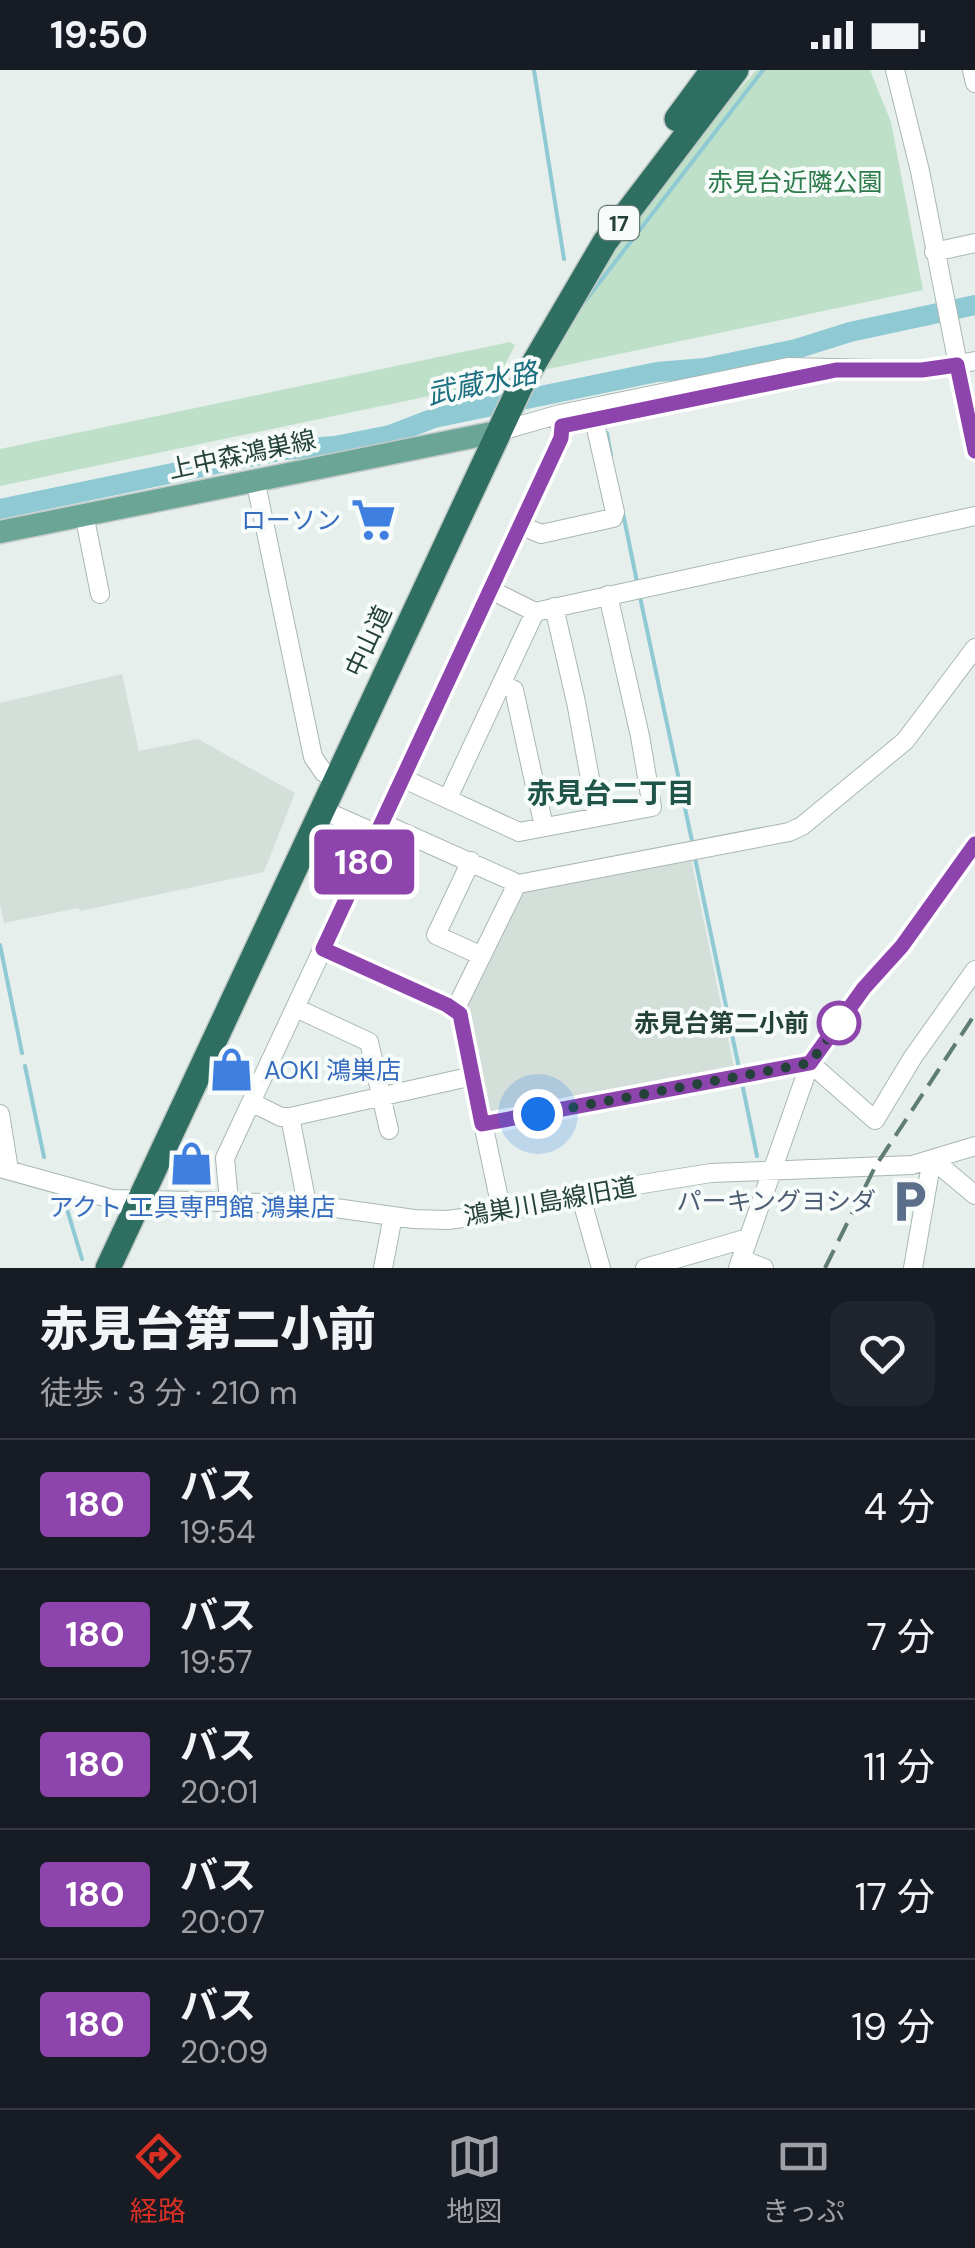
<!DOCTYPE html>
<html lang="ja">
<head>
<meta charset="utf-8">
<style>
  :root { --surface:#171b24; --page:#20242c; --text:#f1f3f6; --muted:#9ea1a6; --line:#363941; --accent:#d93025 }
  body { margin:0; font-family:"DM Sans","Noto Sans JP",sans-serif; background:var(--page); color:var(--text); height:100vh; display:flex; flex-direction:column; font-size:38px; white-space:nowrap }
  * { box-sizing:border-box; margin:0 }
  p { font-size:32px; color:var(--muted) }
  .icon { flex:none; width:55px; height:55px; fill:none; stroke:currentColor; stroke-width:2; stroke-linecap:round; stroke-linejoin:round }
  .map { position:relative; height:1198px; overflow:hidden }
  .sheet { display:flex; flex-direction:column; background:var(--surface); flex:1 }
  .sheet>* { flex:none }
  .badge { padding:0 20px; border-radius:8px; font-size:35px; line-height:65px }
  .you { position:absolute; width:50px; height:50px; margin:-25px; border:8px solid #fff; border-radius:50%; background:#1a73e8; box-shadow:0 0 0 15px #1a73e833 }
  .map>.badge { position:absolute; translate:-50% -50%; box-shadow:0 0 0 5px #fff }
  .round { display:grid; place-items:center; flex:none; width:105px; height:105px; border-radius:20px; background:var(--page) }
  .head { display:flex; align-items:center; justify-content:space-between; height:170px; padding:0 40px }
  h1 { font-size:48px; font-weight:800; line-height:75px }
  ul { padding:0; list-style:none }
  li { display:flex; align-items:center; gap:30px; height:130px; padding:0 40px; border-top:2px solid var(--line) }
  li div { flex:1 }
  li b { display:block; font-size:38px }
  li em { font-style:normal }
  li .badge { min-width:110px; font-weight:700; text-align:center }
  .status { display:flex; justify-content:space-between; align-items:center; height:70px; padding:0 50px; background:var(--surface); direction:ltr }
  .status svg { height:28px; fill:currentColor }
  .tabs { display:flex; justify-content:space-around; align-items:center; height:140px; border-top:2px solid var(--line); background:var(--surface); font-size:28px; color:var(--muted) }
  .tabs a { display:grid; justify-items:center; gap:5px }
  .tabs .active { color:var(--accent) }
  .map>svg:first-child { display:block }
  .built { fill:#d4dfda }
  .green { fill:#bfe0c8 }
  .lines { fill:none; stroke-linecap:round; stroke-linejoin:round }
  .stream { stroke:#8ec9d4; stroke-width:4 }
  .river { stroke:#8ec9d4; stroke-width:20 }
  .minor-casing { stroke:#a8b8b2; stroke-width:20 }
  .major-casing { stroke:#c2cac8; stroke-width:25 }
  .highway-casing { stroke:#c2cac8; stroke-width:28 }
  .minor { stroke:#fff; stroke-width:18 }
  .major { stroke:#6aa596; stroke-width:22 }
  .highway { stroke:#2f6f62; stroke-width:25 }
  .rail { stroke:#5f7d75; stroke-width:4; stroke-dasharray:20 10; stroke-linecap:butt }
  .line-casing { stroke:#fff; stroke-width:22 }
  .line { stroke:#8e44ad; stroke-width:15 }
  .walk { stroke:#24423a; stroke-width:10; stroke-dasharray:0 18 }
  .stop-dot { fill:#fff; stroke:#8e44ad; stroke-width:5 }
  .labels { text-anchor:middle; stroke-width:8; stroke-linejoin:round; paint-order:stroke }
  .shield { fill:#f7fbf9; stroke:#637a73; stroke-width:2.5 }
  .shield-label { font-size:22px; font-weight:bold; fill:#24423a }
  .park-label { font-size:25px; fill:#2d7a4b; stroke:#f7fbf9 }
  .street-label { font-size:25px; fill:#24423a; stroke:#f7fbf9 }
  .shop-label { font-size:25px; fill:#366cbe; stroke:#f7fbf9; text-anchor:end }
  .stop-label { font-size:25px; font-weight:bold; fill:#24423a; stroke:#f7fbf9; text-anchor:end }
  .service-label { font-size:25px; fill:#4e5e75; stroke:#f7fbf9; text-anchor:end }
  .water-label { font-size:28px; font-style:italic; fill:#1c6f80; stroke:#f7fbf9 }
  .neighbourhood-label { font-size:28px; font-weight:bold; fill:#1f5548; stroke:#f7fbf9 }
</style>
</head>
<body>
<div class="status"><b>19:50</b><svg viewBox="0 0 49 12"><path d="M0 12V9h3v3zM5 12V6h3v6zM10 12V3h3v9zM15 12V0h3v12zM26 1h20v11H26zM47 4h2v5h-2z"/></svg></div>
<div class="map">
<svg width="975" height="1198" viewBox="0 0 975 1198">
  <rect width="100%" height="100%" fill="#e6efeb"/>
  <path class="built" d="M122,604L139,681L198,669L295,723L264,802L80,841L79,838L4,853L0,833V633Z
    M691,789L735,1003L490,1048L464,939L518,823Z"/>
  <path class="green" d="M756,0H870L891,52L923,220L543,300C586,217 640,136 698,62C716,40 739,23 756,0Z
    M510,272L515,275L496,312L0,416V379Z"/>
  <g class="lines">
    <path class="stream" d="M534,0L564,189
      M582,235L763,0
      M607,363L611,385
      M623,443L637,512
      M640,527L692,771
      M695,788L739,998
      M0,875L22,983
      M25,996L44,1087
      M742,1013L757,1086
      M63,1126L82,1189"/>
    <path class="river" d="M0,439L284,380L335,376L390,365L434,348L657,302L705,298L796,279L850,262L975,235"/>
    <defs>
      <path id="minor" d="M895,0L920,101L975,381
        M972,0L975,13
        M934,182L975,173
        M577,353L806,306
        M497,362L560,344L788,297L922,300L975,291
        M255,409L313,687L324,703
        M84,444L100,524
        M520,455L541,464L613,448L615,442L594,349
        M491,520L535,542L975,446
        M554,537L576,632L597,747
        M502,614L514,620L544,757
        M402,708L519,762L652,737L640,666L608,525
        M448,728L535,542
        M323,740L377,764
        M382,753L512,811L514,820L455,940
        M471,791L436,865L482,886
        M513,815L789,762L802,756L905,671L975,578
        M323,879L447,935L460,945L502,1143
        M296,938L369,972L389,1060
        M251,1032L281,1047H290L473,1006
        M0,1044L9,1100
        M290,1047L307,1134
        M483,1054L810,993L875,1050L913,987L975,900
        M932,1089L975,1125
        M0,1098L112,1129L307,1134L414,1149L447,1150L502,1143L580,1124L711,1103L912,1095L975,1076
        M580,1124L601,1198
        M229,1131L225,1088L561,368L560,344
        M741,1189L764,1198
        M383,1198L393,1146
        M645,1198L748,1168
        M738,1198L810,993L864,919L902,876L975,773
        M913,1198L932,1089"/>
      <path id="major" d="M0,462L497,362"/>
      <path id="highway" d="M677,49L713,0
        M108,1198L520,317L605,172L736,0"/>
    </defs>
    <use href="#minor" class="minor-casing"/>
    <use href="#major" class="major-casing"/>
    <use href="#highway" class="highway-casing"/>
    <use href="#minor" class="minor"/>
    <use href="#major" class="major"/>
    <use href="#highway" class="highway"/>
    <path class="rail" d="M825,1198L875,1097L975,944"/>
  </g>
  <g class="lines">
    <defs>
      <path id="line" d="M975,381L957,295L922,300H836L562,356L561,368L323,879L447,935L460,944L482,1054L810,993L864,918L902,876L975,774"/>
    </defs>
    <use href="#line" class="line-casing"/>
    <use href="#line" class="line"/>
    <path class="walk" d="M538,1044L810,993L846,944L839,953"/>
  </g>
  <defs>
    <symbol id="supermarket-bare" viewBox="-9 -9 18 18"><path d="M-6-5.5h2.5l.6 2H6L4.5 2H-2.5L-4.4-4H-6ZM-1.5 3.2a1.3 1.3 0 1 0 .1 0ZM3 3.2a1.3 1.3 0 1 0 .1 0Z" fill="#3f7fe0" stroke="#f7fbf9" stroke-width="2.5" paint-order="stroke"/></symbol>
    <symbol id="shop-bare" viewBox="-9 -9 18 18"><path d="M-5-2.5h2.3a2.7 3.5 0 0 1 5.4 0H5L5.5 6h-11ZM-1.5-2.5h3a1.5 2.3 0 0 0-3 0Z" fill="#3f7fe0" stroke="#f7fbf9" stroke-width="2.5" paint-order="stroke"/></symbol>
    <symbol id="parking-bare" viewBox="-9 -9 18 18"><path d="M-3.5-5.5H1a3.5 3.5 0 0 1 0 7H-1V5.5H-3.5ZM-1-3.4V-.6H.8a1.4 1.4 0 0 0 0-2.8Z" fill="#5c6f8a" stroke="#f7fbf9" stroke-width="2.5" paint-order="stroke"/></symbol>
  </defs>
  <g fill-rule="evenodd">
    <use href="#supermarket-bare" x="342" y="418" width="63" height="63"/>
    <use href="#shop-bare" x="200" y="968" width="63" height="63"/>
    <use href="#shop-bare" x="160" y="1062" width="63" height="63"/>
    <use href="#parking-bare" x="878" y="1100" width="63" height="63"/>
  </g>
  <circle class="stop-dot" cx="839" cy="953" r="20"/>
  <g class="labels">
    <rect class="shield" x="599" y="136" width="40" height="34" rx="8"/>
    <g class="shield-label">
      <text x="619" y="161">17</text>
    </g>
    <g class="park-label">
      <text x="795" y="121">赤見台近隣公園</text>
    </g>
    <g class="street-label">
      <text transform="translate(242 384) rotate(-12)" y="9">上中森鴻巣線</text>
      <text transform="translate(368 571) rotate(-65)" y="9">中山道</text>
      <text transform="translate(550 1131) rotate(-10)" y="9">鴻巣川島線旧道</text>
    </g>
    <g class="shop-label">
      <text x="341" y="459">ローソン</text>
      <text x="264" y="1009" text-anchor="start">AOKI 鴻巣店</text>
      <text x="192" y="1146" text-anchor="middle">アクト 工具専門館 鴻巣店</text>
    </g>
    <g class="stop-label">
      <text x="809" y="962">赤見台第二小前</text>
    </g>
    <g class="service-label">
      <text x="876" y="1140">パーキングヨシダ</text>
    </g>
    <g class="water-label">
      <text transform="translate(482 313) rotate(-12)" y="10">武蔵水路</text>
    </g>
    <g class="neighbourhood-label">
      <text x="611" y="733">赤見台二丁目</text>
    </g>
  </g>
</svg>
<div class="you" style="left:538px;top:1044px"></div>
<b class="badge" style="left:364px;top:792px;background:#8e44ad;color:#fff">180</b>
</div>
<section class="sheet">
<div class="head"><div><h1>赤見台第二小前</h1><p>徒歩 · 3 分 · 210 m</p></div><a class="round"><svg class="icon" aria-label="heart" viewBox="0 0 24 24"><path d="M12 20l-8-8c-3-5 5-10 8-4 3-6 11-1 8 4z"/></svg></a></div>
<ul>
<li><span class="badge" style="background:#8e44ad;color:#fff">180</span><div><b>バス</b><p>19:54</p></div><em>4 分</em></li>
<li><span class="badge" style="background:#8e44ad;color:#fff">180</span><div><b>バス</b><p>19:57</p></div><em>7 分</em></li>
<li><span class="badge" style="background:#8e44ad;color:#fff">180</span><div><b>バス</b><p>20:01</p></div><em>11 分</em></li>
<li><span class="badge" style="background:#8e44ad;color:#fff">180</span><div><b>バス</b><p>20:07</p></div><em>17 分</em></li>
<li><span class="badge" style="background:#8e44ad;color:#fff">180</span><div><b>バス</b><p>20:09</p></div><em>19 分</em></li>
</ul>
</section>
<nav class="tabs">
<a class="active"><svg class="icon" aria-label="directions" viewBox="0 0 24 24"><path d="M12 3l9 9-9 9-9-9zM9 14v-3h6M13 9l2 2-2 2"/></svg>経路</a>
<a><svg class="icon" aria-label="map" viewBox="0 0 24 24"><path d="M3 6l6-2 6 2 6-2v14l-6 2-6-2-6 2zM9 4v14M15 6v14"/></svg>地図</a>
<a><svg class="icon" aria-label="tickets" viewBox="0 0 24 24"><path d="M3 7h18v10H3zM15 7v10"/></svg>きっぷ</a>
</nav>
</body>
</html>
